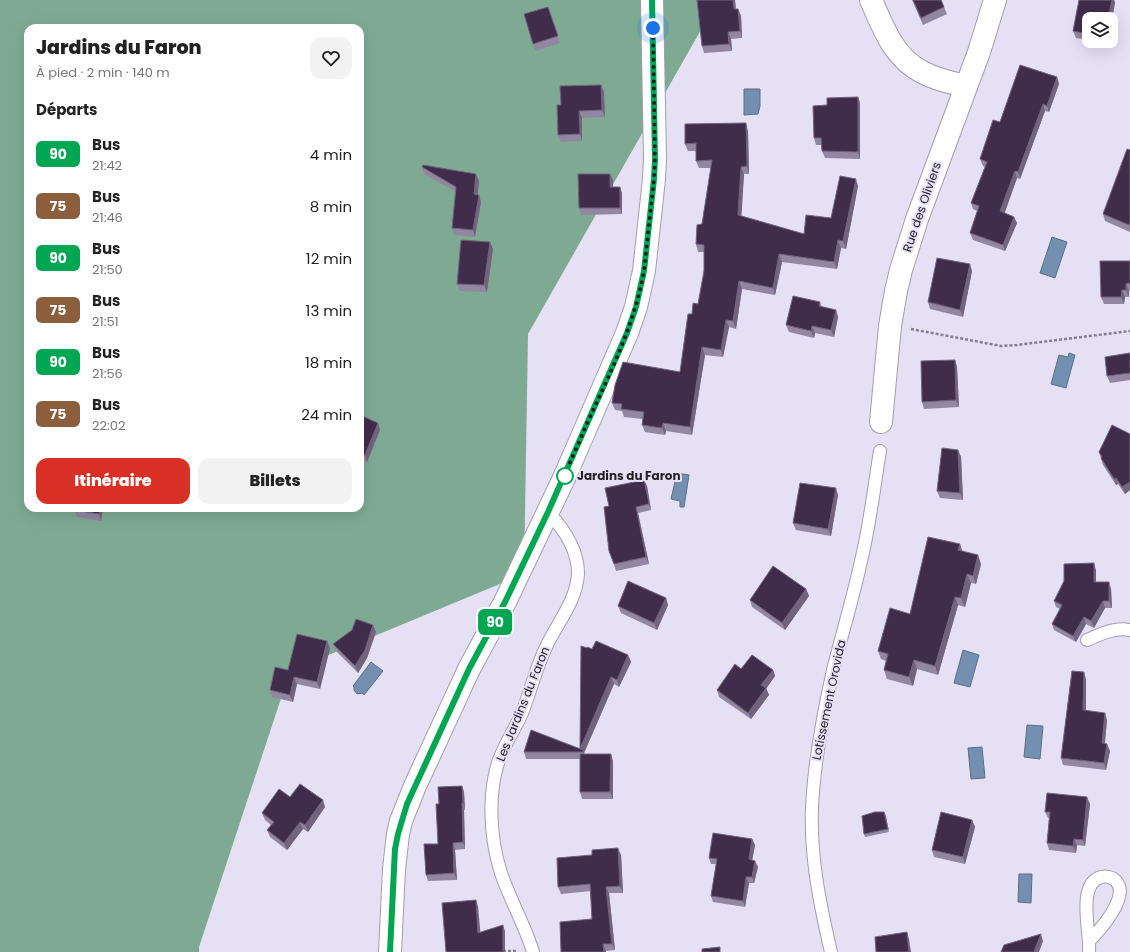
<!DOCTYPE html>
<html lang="fr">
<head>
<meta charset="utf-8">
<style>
  :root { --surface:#fff; --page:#f2f2f2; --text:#222; --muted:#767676; --accent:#d93025 }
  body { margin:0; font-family:Poppins,sans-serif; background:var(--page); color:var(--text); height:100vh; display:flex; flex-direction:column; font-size:15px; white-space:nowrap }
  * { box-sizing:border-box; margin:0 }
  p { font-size:13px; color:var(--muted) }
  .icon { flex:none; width:22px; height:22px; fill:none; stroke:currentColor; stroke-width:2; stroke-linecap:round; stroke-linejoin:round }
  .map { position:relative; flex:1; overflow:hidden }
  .panel { position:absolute; left:24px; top:24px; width:340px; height:488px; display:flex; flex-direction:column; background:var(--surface); border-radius:12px; box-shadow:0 4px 16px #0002 }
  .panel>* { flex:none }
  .badge { padding:0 8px; border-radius:6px; font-size:14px; line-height:26px }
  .buttons { position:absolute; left:1082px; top:12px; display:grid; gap:8px }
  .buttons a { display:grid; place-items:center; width:36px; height:36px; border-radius:8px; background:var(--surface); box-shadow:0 4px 16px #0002; font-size:20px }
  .you { position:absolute; width:20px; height:20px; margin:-10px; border:3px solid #fff; border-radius:50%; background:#1a73e8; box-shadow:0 0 0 6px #1a73e833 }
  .map>.badge { position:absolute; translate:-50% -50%; box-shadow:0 0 0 2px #fff }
  h2 { padding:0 12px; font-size:15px; line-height:36px }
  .round { display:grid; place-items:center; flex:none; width:42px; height:42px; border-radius:12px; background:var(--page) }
  .headline { display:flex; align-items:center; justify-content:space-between; height:68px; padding:0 12px }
  h1 { font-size:19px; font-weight:800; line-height:30px }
  .cta { display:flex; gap:8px; margin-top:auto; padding:8px 12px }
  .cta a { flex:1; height:46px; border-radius:12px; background:var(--accent); color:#fff; font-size:16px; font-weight:800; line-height:46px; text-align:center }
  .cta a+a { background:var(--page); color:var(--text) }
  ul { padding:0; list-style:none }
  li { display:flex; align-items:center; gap:12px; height:52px; padding:0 12px }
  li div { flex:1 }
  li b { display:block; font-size:15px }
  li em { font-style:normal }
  li .badge { min-width:44px; font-weight:700; text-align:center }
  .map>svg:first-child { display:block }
  .forest { fill:#7eaa93; fill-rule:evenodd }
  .water { fill:#7490b1; stroke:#5b6e87 }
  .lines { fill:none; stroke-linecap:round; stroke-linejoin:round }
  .lane-casing { stroke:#a29daf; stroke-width:14 }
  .street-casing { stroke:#a29daf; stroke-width:24 }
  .secondary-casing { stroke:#a29daf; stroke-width:24 }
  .path { stroke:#83808d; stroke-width:2.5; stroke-dasharray:3 2; stroke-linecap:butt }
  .lane { stroke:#fff; stroke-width:12 }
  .street { stroke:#fff; stroke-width:22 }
  .secondary { stroke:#fff; stroke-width:22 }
  .wall { fill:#9286a0 }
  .shaded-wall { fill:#72637e }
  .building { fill:#402d4c; stroke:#72637e }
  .line-casing { stroke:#fff; stroke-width:9 }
  .line { stroke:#00a651; stroke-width:6 }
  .walk { stroke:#211f26; stroke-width:4; stroke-dasharray:0 7.2 }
  .stop-dot { fill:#fff; stroke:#00a651; stroke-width:2 }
  .labels { text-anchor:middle; stroke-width:4; stroke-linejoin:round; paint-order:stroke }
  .street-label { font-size:12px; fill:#211f26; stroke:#e5e0f3 }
  .stop-label { font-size:12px; font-weight:bold; fill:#211f26; stroke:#e5e0f3; text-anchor:start }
</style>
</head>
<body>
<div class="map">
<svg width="1130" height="952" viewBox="0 0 1130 952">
  <rect width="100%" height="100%" fill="#e5e0f3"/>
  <path class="forest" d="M0,0H697L706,21L528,334L524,574L290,671L199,947V952H0ZM28,28H360V508H28Z"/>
  <path class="water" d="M744,89H760V106L758,114L744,115Z
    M1052,237L1067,242L1055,278L1040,273Z
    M1069,353L1075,355L1066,388L1051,384L1059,355L1068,357Z
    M677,473L689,475L684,507H680V501L671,499Z
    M963,650L979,655L970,687L954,683Z
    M371,662L383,671L364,695L363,693L357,694L354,690V687L353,686Z
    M1027,725L1043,726L1040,759L1024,757Z
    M982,747L985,778L971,779L968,748Z
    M1019,874H1032L1031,903L1018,902Z"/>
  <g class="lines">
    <defs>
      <path id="lane" d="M1087,640C1101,634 1115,627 1130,630
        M533,952C525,925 510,900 501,873C493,848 490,822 492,795C493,784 495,771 499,760C505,743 515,729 522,713C531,690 536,667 547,645C558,622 577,600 578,573C578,549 564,529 548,512
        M831,952C820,905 810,856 812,808C814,762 823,715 833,670C842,634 853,598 861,561C870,525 874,487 880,451
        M1089,952C1091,934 1076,884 1101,877C1106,876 1112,877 1116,881C1130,896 1101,929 1090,940"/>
      <path id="street" d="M871,0C883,27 893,57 922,72C935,79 951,83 966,86
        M881,422L890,326L896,291L901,270L917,219L979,52L995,0"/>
      <path id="secondary" d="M390,952L394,869L398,834L401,821L415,786L469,669L505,602L565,476L627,333L636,307L644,271L654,179L655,159L652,0"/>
    </defs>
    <use href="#lane" class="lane-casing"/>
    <use href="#street" class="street-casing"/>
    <use href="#secondary" class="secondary-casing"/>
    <path class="path" d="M911,329L1001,346L1017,345L1130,331
      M503,951H516"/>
    <use href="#lane" class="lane"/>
    <use href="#street" class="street"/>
    <use href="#secondary" class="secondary"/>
  </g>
  <path class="wall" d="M697,0H735L736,9H738L741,16L742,38L731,39L732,51L704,53L702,46Z
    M912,0H941L947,14L923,25Z
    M1079,0H1114L1115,3L1111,24V19H1089V40L1076,38L1073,31Z
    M551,14L560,43L536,51L533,44Z
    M1095,41H1108V43Z
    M1057,77L1059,84L1049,112L1045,111L1020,179L1017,178L1004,213L1014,217L1017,223L1005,251L973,240L970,233L977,211L973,209L971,203L985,167L983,166L980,159L1000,122Z
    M601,85L604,92L605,117L582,118V141L561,142L558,135L561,105Z
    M858,97L860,103V159L825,158L822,151V145H816L814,138L827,105Z
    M748,131L749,174H744L741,216L804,234L831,218L858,186L846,249L841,248L837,269L782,262L775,295L742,289L736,329L729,327L723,357L705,355L692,435L666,431L665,435L645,432L642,425L643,419L624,417L622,411L615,410L612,403L680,372L692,314L698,304L704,271V252H698L696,244L702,224L711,168H699L696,161V151H688L685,144Z
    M1130,150V232L1105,221L1103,214Z
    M422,167L479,181L477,195L481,202L475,237L454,235L452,228L456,192L424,174Z
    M613,180V187L622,193V214L581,215L579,208Z
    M490,242L493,249L487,292L460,291L457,284Z
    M1130,261V290L1129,291V297H1125L1124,304H1104L1101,297Z
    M972,271L963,317L930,309L928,302Z
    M820,302L822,307L836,310L838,317L834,337L815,333L814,338L789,332L786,325Z
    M1130,353V380L1110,383L1107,376Z
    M955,360L957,367L959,407L924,409L922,402Z
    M360,415L378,423L380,430L367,462L360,459Z
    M1130,434V490L1125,494L1118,484L1116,485L1103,465L1099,452Z
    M958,450L961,457L963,500L940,498L937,491Z
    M644,480L647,486L651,510L638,513L649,564L616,571L614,564L609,506Z
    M838,495L831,536L796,530L793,523Z
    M75,508H103L101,521L77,517L74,510Z
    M963,551L981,564L976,584L971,583L965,607L958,605L938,675L917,669L913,686L887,679L884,670L886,661L881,659L878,651Z
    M1096,570V582L1111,589L1112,608H1105L1094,628L1086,624L1076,642L1054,630L1052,624L1060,609L1056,607L1054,601Z
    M806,589L809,596L785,630L752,607L750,600Z
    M666,598L668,605L657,630L621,613L618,606Z
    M376,632L367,658L358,673L336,651L333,644Z
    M330,648L320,689L297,684L293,702L272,697L270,690L288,670Z
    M587,648L628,655L631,662L619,687L614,684L584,753V754L613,761V799H582L580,792V759H526L524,752L580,749Z
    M741,669L773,670L775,676L766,688L769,695L751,719L719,697L717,690Z
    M1086,679V711L1107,720L1105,744L1110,751L1106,770L1063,765L1061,758Z
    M462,786L464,792L465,810H464L465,849L455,850L457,880L428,881L426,875Z
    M290,797L325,807L308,832L303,829L287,850L270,837L267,830L271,825L265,820L262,813Z
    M1090,804L1085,846L1077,845L1076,853L1049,850L1047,843L1049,818H1048L1045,812Z
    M884,812L889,832L865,837L864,834Z
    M972,820L975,827L965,864L934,857L932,850Z
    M752,839L755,845L752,860L758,867L754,883H749L745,907L713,902L711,896L716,864H711L709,858Z
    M621,855L623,893H609L615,950L606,951V952H561L592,919L591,891L561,894L558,887Z"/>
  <path class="shaded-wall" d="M733,0H735L736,15L734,9Z
    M1112,0H1114L1115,3L1111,24V19H1108Z
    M738,9L741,16L742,38L740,31Z
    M728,32L731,39L732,51L729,44Z
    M1057,77L1059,84L1049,112L1047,106Z
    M601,85L604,92L605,117L602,110Z
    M858,97L860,103V159L858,152Z
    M1043,104L1045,111L1020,179L1018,172Z
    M579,111L582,118V141L580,134Z
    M746,123L748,131L749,174L747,166Z
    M741,167L744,174L741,223L738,215Z
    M1015,171L1017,178L1003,218L1000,211Z
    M476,174L479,181L477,201L474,194Z
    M610,174L613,180V193L610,187Z
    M856,179L858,186L846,249L843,241Z
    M620,187L622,193V214L620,208Z
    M479,195L481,202L475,237L473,230Z
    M1014,217L1017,223L1005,251L1003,245Z
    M838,240L841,248L837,269L834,262Z
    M490,242L493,249L487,292L484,285Z
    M779,254L782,262L775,295L773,288Z
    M970,264L972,271L963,317L960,310Z
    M739,281L742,289L736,329L733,321Z
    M1126,284L1129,291V297L1126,290Z
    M1122,290L1125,297L1124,304L1121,297Z
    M836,310L838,317L834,337L831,330Z
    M726,320L729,327L723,357L721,350Z
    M812,326L815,333L814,338L811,331Z
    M702,347L705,355L692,435L690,427Z
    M955,360L957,367L959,407L956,400Z
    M378,423L380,430L367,462L365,455Z
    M663,423L666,431L665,435L662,428Z
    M958,450L961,457L963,500L960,493Z
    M1116,478L1118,484L1116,485L1114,479Z
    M644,480L647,486L651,510L649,504Z
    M1130,482V490L1125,494L1122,487Z
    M836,488L838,495L831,536L828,529Z
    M636,507L638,513L649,564L646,557Z
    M100,508H103L101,521L99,514Z
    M960,544L963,553L958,550Z
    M978,555L981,564L976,584L973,576Z
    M1094,563L1096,570V589L1094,582Z
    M967,574L971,583L965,607L961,598Z
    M1109,582L1111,589L1112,608L1109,601Z
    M806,589L809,596L785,630L782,623Z
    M955,597L958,605L938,675L935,666Z
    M666,598L668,605L657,630L654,623Z
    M1103,601L1105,608L1094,628L1091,621Z
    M1084,617L1086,624L1076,642L1073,636Z
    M373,625L376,632L367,658L358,673L355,666Z
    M327,641L330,648L320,689L317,682Z
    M628,655L631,662L619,687L617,680Z
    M914,660L917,669L913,686L909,677Z
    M773,670L775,676L764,692L761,685Z
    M1084,672L1086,679V717L1083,710Z
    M294,677L297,684L293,702L290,695Z
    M611,677L614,684L584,753L586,757L585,759L583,752L580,749Z
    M766,688L769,695L751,719L748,713Z
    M1105,713L1107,720L1104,750L1102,743Z
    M1107,744L1110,751L1106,770L1104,763Z
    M611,754L613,761V799L610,792Z
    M462,786L464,792L465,810L463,803Z
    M1087,797L1090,804L1085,846L1083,840Z
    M323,800L325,807L308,832L305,825Z
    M462,803L464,810L465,849L463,842Z
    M884,812L886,816L889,832L888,829Z
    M972,820L975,827L965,864L963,857Z
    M300,822L303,829L287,850L284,843Z
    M752,839L755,845L751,866L749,859Z
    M1074,839L1077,845L1076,853L1073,846Z
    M453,843L455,850L457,880L454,873Z
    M618,848L621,855L623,893L620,886Z
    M755,861L758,867L754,883L752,877Z
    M746,877L749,883L745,907L743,901Z
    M606,887L609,893L615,950L612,944Z
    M476,900L478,906L481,939L478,933Z
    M503,925L505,931V952H503Z
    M907,932L909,939L911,952H909Z
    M1041,934L1043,941L1039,952H1034Z
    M603,944L606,951V952H604Z"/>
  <path class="building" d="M697,0H733L734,9H738L740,31L728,32L729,44L702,46Z
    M913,0H941L944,7L921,18Z
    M1079,0H1112L1108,19H1089V34L1073,31Z
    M548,7L558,36L533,44L524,14Z
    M1020,65L1057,77L1047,106L1043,104L1018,172L1015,171L1000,211L1014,217L1003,245L970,233L979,206L971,203L987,162L980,159L993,120L1000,122Z
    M601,85L602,110L579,111L580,134L558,135L557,105H561L560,86Z
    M858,97V152L822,151L821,138H814L813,106L827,105V98Z
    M746,123L747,166L741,167L738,215L804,234L806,215L831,218L840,176L856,179L843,241L838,240L834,262L779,254L773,288L739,281L733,321L726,320L721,350L702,347L690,427L663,423L662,428L642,425L644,412L621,409L622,404L612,403L615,385L623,362L680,372L688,314H692L693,303L698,304L704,271V245L696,244L697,225L702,224L712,160L696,161V143L685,144V124Z
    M1127,149L1130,150V222L1129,225L1103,214Z
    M423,165L476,174L474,194L479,195L473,230L452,228L456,187L422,167Z
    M578,174H610V187H620V208H579Z
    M461,240L490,242L484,285L457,284Z
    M937,258L970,264L960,310L928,302Z
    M1100,261H1130V283L1126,284V290H1122L1121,297H1101Z
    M793,296L820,302L819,306L836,310L831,330L812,326L811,331L786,325Z
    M1130,353V373L1107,376L1105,357Z
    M955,360L956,400L922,402L921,361Z
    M360,415L378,423L365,455L360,453Z
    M1112,425L1130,434V482L1122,487L1116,478L1114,479L1101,458L1102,457L1099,452Z
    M942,448L958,450L960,493L937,491Z
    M644,480L649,504L636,507L646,557L614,564L609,551L604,507L609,506L605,488Z
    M800,483L836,488L828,529L793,523Z
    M75,508H100L99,514L74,510Z
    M928,537L960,544L958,550L978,555L973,576L967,574L961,598L955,597L935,666L914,660L909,677L884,670L888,654L878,651L890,608L910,614Z
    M1094,563V582H1109V601H1103L1091,621L1084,617L1073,636L1052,624L1062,605L1054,601L1064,581V564Z
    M773,566L806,589L782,623L750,600Z
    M628,581L666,598L654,623L618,606Z
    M356,619L373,625L365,650L355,666L333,644L352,630Z
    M297,634L327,641L317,682L294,677L290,695L270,690L275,667L288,670Z
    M596,641L628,655L617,680L611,677L580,749L581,646L587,648V647L592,649Z
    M752,655L773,670L761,685L766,688L748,713L717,690L735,664L741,669Z
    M1072,671L1084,672L1083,710L1105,713L1102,743L1107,744L1104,763L1061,758Z
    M531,730L583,750V752H524Z
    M580,754H611L610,792H580Z
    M300,784L323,800L305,825L300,822L284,843L267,830L274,822L262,813L279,789L290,797Z
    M462,786L463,803H462L463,842L453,843L454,873L426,875L424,844H438L436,804H439L438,787Z
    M1047,793L1087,797L1083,840L1074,839L1073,846L1047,843L1050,812H1045Z
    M875,812H884L888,829L864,834L862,816Z
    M941,812L972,820L963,857L932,850Z
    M713,833L752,839L749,859L755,861L752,877H746L743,901L711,896L717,859L709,858Z
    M618,848L620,886L606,887L612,944H603L604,952H561L560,922L592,919L590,884L558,887L557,858L592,855V850Z
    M476,900L478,933L503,925V952H446L442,903Z
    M907,932L909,952H876L875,937Z
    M1041,934L1034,952H1001L1004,945Z
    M720,947V952H702V949Z"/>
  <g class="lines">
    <defs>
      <path id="line" d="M390,952L394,869L395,849L398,834L407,804L469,669L505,602L548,512L627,333L636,307L644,271L654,179L655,159L652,0"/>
    </defs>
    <use href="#line" class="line-casing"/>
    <use href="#line" class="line"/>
    <path class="walk" d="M565,476C570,460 579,444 585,428C608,377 634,327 644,271L654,179L655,159L653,28"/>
  </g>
  <circle class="stop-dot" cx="565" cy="476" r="8"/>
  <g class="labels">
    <g class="street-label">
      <text transform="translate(922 207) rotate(-71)" y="4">Rue des Oliviers</text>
      <text transform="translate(829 700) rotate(-78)" y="4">Lotissement Orovida</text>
      <text transform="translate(523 704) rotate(-68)" y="4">Les Jardins du Faron</text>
    </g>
    <g class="stop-label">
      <text x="577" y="480">Jardins du Faron</text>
    </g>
  </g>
</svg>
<div class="buttons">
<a><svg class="icon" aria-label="layers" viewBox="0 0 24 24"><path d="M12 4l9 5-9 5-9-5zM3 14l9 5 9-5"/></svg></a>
</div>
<div class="you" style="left:653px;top:28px"></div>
<b class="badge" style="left:495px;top:622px;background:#00a651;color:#fff">90</b>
<section class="panel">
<div class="headline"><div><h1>Jardins du Faron</h1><p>À pied · 2 min · 140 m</p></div><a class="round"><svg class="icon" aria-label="heart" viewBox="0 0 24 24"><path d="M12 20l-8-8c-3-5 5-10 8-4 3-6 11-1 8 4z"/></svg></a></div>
<h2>Départs</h2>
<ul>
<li><span class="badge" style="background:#00a651;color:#fff">90</span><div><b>Bus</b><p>21:42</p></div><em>4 min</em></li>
<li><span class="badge" style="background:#8b5e3c;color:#fff">75</span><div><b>Bus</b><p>21:46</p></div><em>8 min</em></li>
<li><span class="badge" style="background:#00a651;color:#fff">90</span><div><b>Bus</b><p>21:50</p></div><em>12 min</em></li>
<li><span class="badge" style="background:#8b5e3c;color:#fff">75</span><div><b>Bus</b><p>21:51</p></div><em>13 min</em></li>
<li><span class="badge" style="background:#00a651;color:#fff">90</span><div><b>Bus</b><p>21:56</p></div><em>18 min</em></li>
<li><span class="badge" style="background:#8b5e3c;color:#fff">75</span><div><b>Bus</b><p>22:02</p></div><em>24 min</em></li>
</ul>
<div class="cta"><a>Itinéraire</a><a>Billets</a></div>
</section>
</div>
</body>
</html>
